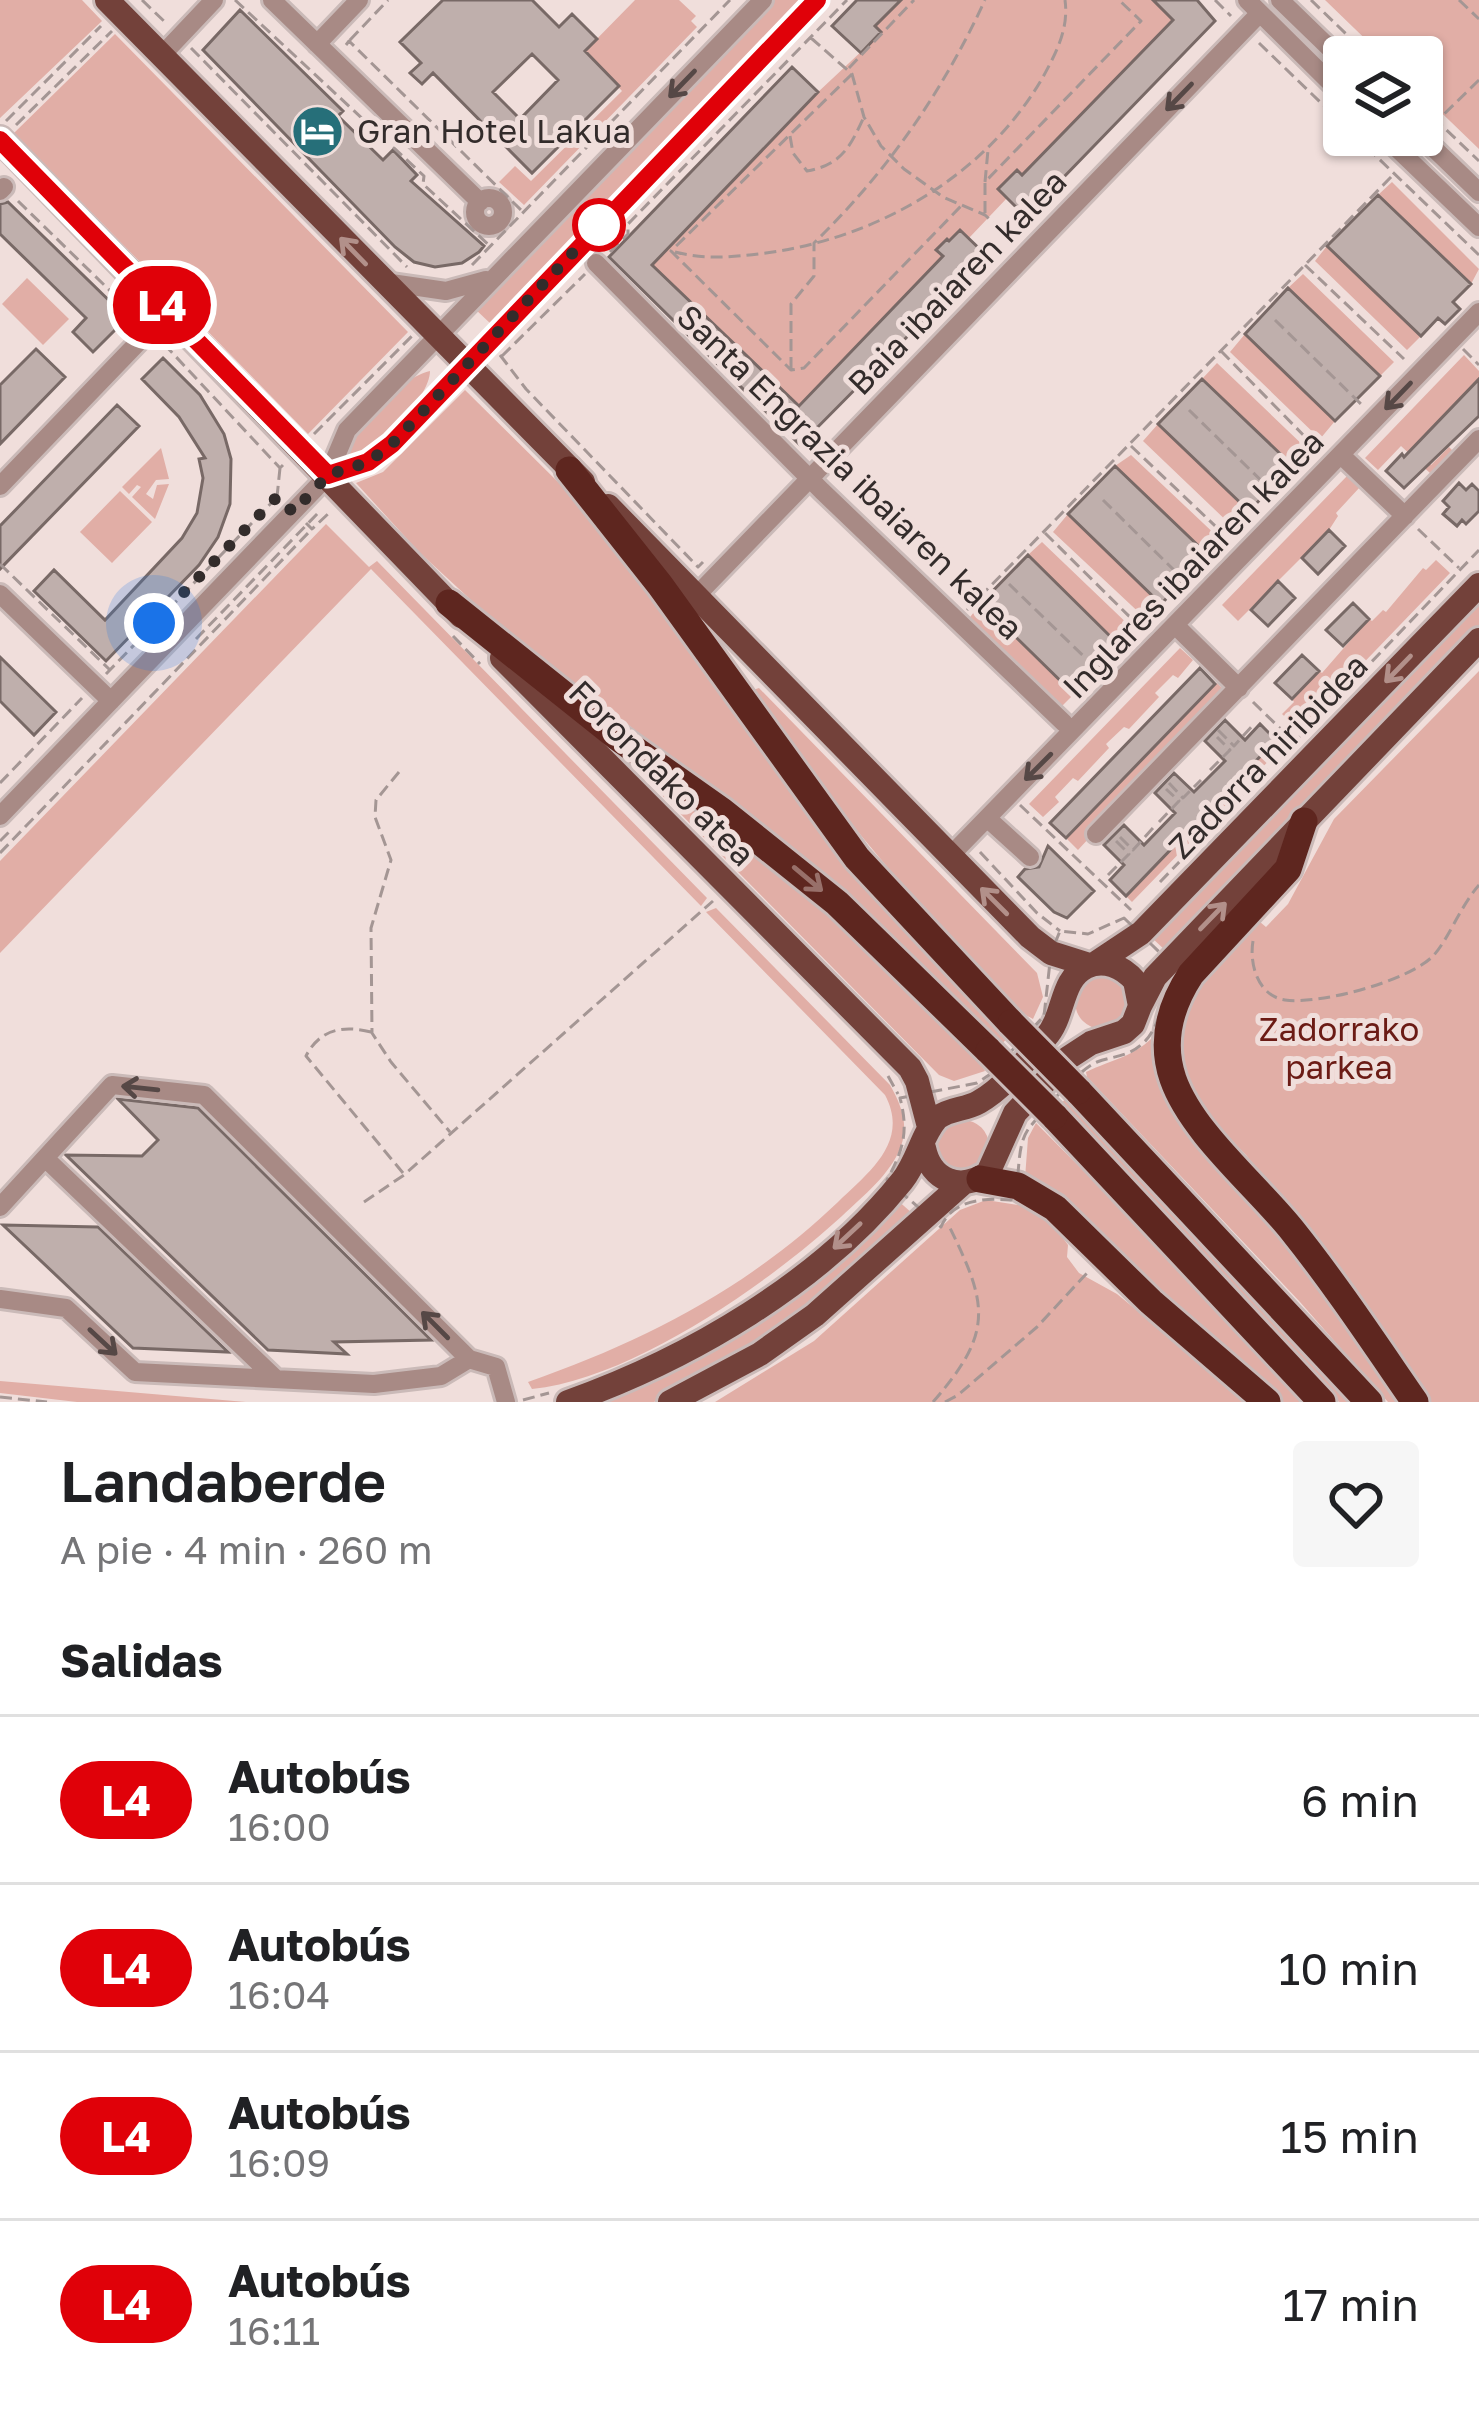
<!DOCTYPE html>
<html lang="es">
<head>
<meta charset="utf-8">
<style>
  :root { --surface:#fff; --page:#f6f6f6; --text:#202124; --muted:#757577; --line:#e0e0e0 }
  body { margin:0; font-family:"Golos Text",sans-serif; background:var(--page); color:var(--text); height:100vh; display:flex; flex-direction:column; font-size:45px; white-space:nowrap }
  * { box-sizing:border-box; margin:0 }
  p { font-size:39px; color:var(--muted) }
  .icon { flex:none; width:66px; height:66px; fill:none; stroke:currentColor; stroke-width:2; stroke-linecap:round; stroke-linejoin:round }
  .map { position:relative; height:1402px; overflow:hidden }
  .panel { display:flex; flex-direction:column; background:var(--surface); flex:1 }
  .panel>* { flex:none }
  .badge { padding:0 24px; border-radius:39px; font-size:42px; line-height:78px }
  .buttons { position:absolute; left:1323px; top:36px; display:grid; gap:24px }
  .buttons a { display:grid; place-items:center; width:120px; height:120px; border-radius:12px; background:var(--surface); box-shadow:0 3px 9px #0004; font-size:60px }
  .you { position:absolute; width:60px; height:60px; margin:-30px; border:9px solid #fff; border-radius:50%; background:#1a73e8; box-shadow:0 0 0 18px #1a73e833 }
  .map>.badge { position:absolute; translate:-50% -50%; box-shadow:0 0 0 6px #fff }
  h2 { padding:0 60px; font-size:45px; line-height:108px }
  .round { display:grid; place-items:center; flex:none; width:126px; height:126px; border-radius:12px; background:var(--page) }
  .summary { display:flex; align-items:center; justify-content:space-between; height:204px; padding:0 60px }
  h1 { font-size:57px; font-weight:600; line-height:90px }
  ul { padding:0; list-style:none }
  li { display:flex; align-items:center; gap:36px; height:168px; padding:0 60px; border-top:3px solid var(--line) }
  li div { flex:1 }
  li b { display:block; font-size:45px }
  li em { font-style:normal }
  li .badge { min-width:132px; font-weight:700; text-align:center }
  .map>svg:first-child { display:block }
  .green { fill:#e1aea6 }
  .building { fill:#bfafac; stroke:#786966; stroke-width:3; fill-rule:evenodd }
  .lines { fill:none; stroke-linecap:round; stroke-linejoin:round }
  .minor-casing { stroke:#cabab8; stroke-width:24 }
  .major-casing { stroke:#cabab8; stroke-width:30 }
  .highway-casing { stroke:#cabab8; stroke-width:33 }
  .path { stroke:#a49694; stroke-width:3; stroke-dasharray:12 6; stroke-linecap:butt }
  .minor { stroke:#a88a85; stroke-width:18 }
  .major { stroke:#73413a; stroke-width:24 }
  .highway { stroke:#5e261f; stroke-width:27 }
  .highway-bridge-casing { stroke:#cabab8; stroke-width:33; stroke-linecap:butt }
  .highway-bridge { stroke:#5e261f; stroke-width:27 }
  .oneway { stroke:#564846 }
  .oneway2 { stroke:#b2908a }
  .oneway3 { stroke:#98706a }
  .line-casing { stroke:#fff; stroke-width:27 }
  .line { stroke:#e00109; stroke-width:18 }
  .walk { stroke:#332c2b; stroke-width:12; stroke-dasharray:0 21.6 }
  .stop-dot { fill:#fff; stroke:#e00109; stroke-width:6 }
  .labels { text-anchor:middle; stroke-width:10; stroke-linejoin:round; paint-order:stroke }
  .poi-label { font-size:33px; fill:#332c2b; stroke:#f0dedb; text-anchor:start }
  .street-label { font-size:33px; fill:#332c2b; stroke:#f0dedb }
  .park-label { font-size:33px; fill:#6b1b15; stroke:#f0dedb }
</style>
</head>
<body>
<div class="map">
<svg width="1479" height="1402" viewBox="0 0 1479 1402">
  <rect width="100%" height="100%" fill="#f0dedb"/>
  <path class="green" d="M0,0H82L102,21L0,118Z
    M635,0H679L696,16L691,21L697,27L524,205L499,182L515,166L531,181L622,91L585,51Z
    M772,0H807L492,325L474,308Z
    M901,0H1153L1173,20L1022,175L1016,170L999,188L1007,198L969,238L960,230L937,249L943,256L799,406L652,265L784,124L881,33L875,26Z
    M1325,0H1479V149L1422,94V57H1384Z
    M115,34L408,332L308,434L14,133Z
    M1392,182L1479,269L1471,284L1378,195Z
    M1327,246L1421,336L1407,350L1315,261Z
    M1303,274L1394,362L1380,376L1288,288Z
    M27,278L69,319L43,345L2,304Z
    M1245,334L1335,421L1320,439L1230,352Z
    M1464,355L1479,371V385L1475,384L1414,448L1431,465L1449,447L1453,451L1430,473L1401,446L1378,470L1365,458Z
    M1217,363L1308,450L1293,466L1202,379Z
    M430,371C430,399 374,454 346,456C351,426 400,378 430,371Z
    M465,390L561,485L608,540L863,881L1009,1037L999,1046L808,863L497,624L419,552L356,483L383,472Z
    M1158,424L1249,511L1234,528L1143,441Z
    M161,448L169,479L156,480L146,494L153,499L157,485L169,484L155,519L132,497L141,487L137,485L129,494L122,487Z
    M1131,455L1221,540L1208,555L1115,466Z
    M1348,475L1360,487L1336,513L1338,516L1329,530L1238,621L1222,605Z
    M120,491L152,522L112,563L80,532Z
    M1068,514L1161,604L1147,620L1053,532Z
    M326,524L369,567L377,561L707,898L701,906L371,569L0,953V861Z
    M1042,542L1135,631L1121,646L1028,555Z
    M1436,560L1450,573L1299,730L1282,714L1294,702L1292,699L1319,671L1322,673L1369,619L1372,621L1383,610L1386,612L1423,568L1426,570Z
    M1479,596V630L1167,952L1150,936Z
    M981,603L1074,694L1059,709L967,621Z
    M1180,648L1193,660L1178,678L1173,675L1155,693L1159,697L1129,729L1124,727L1106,744L1109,748L1078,781L1073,778L1055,797L1059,802L1043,817L1029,804Z
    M1479,671V1402H1430L1347,1280L1246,1155L1190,1097L1181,1077L1176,1027L1195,979L1254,917L1266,927L1288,904L1334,819Z
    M1217,683L1224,690L1085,831L1090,837L1078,850L1066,838Z
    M759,688L1037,973L1043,997L1033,1019C1013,1010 992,980 975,963C892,878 819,788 753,690Z
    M1276,740L1283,746L1132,902L1126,896Z
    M655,783C753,850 845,925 929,1010C946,1028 974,1050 985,1071L954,1081L939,1075L652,785Z
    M716,908L890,1085C901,1104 909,1125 901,1146C891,1174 863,1196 842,1216C769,1283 632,1379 532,1389L528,1382C645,1341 748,1288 838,1202C869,1172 910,1142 885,1095L706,912Z
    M1075 1002a27 27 0 1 1 54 0a27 27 0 1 1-54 0Z
    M1157,1033L1158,1061L1406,1402H1388L1300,1302L1087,1077L1086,1072C1113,1059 1135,1057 1157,1033Z
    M1067,1097L1351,1402H1339L1060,1105Z
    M937 1146a26 26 0 1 1 52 0a26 26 0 1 1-52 0Z
    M1036,1123L1152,1240L1301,1402H1276L1025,1178L1028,1138Z
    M895,1198L913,1214L813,1309L720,1370L654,1402H589L650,1378Z
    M1021,1198L1044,1212L1068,1245L1067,1257L1079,1273L1117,1294L1249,1402H715L814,1341L960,1210L986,1200L1018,1205Z
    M0,1381L246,1402H77L0,1393Z"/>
  <path class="building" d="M443,0H532L559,27L572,14L597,39L585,51L619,86L532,173L433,73L422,84L410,73L421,63L400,42ZM532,54L558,80L520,119L493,92Z
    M857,0H901L875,26L881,32L861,53L832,26Z
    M1153,0H1197L1215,21L1028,214L1020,211L998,189L1017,170L1022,175L1173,20Z
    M240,10L343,111L338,116L383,160L393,150L417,175L411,181L484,246L479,252L462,263L435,267L414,262L395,247L203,50Z
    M792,67L818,92L652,265L799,406L943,256L936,250L947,239L949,241L960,230L987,256L800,445L609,257Z
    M1378,195L1471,284L1453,302L1460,309L1445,324L1438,318L1421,336L1327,246Z
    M8,202L127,318L93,352L73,332L86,318L0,234V204Z
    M1288,288L1380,376L1335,421L1245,334Z
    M36,349L65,377L0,444V385Z
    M163,358L200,395L224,434L231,459L230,504L218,537L199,565L106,661L34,591L54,570L105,620L182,538L197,513L203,478L199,459L205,458L179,417L142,379Z
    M1202,379L1293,466L1249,511L1158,424Z
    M1479,379V416L1404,488L1386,471L1402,454L1404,457Z
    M117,405L139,426L0,569V526Z
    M1115,466L1208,555L1161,604L1068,514Z
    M1459,483L1466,490L1472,484L1479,491V511L1466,524L1462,520L1457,526L1443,514L1449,507L1443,501Z
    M1329,530L1345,546L1318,574L1302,558Z
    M1028,555L1120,646L1074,694L981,603Z
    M1278,581L1295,598L1268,626L1251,610Z
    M1353,603L1369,619L1343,646L1326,630Z
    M1302,655L1319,671L1292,699L1275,683Z
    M0,657L56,712L34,735L0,701Z
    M1200,668L1215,684L1066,838L1050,823Z
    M1225,720L1245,740L1260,724L1276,740L1126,896L1110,880L1124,865L1104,845L1124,825L1144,845L1175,813L1155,793L1174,773L1194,792L1225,761L1205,741Z
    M1048,846L1094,891L1067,918L1054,912L1018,877L1025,869L1039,867Z
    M118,1099L198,1108L431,1340L334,1342L347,1354L268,1350L66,1155L142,1156L158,1140Z
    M3,1225L98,1227L228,1352L133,1348Z"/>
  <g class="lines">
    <defs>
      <path id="minor" d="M272,0L480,202
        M1247,0L1344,96
        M1280,0L1344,62
        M317,44L359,0
        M162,55L214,0
        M1383,135L1479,227
        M1420,135L1479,192
        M0,191L4,187
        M475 212a14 14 0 1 1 28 0a14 14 0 1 1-28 0Z
        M596,263L822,491L1064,723
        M384,282L446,291L486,280
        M1341,455L1405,516
        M328,475L368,462L392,444L816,0
        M0,486L150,330
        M0,594L111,701
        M698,594L1260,13
        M1176,626L1239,688
        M0,816L315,489L328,475L347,430L763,0
        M987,818L1030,857
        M1096,834L1479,439
        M949,857L1479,312
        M45,1158L276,1379
        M0,1207L112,1085L204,1095L469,1359L441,1376L374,1384L135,1372L66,1308L0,1299
        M469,1359L496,1367L506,1402"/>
      <path id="major" d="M107,0L583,482
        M0,139L461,616
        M608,506L1030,937L1051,953L1089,965
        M502,658L910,1068L917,1081L929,1127
        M1096,963L1141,933L1479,585
        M1140,1006L1155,977L1479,640
        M568,1402C689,1359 820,1283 902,1181C918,1161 921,1136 937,1118C950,1108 965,1110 979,1102C1004,1088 1028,1058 1046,1037C1065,1016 1060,980 1086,967C1104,958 1123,967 1135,981L1140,1006L1133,1024L1124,1032L1091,1043L1068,1058L1015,1113L988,1173C960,1192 931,1181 924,1148
        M670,1402L760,1354L815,1315L962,1184"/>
      <path id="highway" d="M569,470L660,585L857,858L1011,1023
        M449,603L617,737L722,811L837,903L989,1051
        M1304,821L1288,869L1191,974C1170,1006 1160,1041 1173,1079C1192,1133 1256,1185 1292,1230C1336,1285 1375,1344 1415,1402
        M1078,1091L1369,1402
        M1054,1116L1322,1402
        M980,1179L1018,1186L1055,1208L1151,1302L1267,1402"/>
    </defs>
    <use href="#minor" class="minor-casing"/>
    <use href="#major" class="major-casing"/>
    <use href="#highway" class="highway-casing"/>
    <path class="path" d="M142,0L167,24
      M235,0L424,176L423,184L491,247
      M1215,0L1231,16
      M1311,0L1370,57
      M1459,0L1479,19
      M811,38L852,74L864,117L881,146L904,169L943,197L985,215L1012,240
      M350,40L388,0
      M1259,43L1344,125
      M346,45L349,41L523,212
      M191,48L407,267
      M849,68L914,0
      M852,74L671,251L791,370L804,368L962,205
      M1479,80L1437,121L1479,161
      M1422,107L1437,121
      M6,121L101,26
      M16,125L112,31
      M1354,135L1479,255
      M790,136L793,153L807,171C841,165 850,147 863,119
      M985,182L988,150
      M18,201L136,316
      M985,213V182L1141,21L1119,0
      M609,248L623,227
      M610,252L628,234V224L847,0
      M675,252C706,260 734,257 766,253C877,238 986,176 1043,77C1056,53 1069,29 1065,0
      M472,265L730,0
      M1305,265L1404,359
      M1275,320L1365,408
      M164,344L280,468L285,463
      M1463,349L1479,365
      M1221,351L1316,448
      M500,355L526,389L698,567L703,562
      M502,356L585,274
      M791,369V304L814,276V243C887,172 942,93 985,0
      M1189,410L1278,497
      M314,434L413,335
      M1131,446L1230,540
      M280,468L277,497L281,501
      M1103,500L1187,583
      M306,523L312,529L329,513
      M1418,529L1459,568
      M1045,533L1142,629
      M0,564L110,670
      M1009,584L1101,673
      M967,610L1394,174
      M453,636L480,664
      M196,639L320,511
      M106,674L277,497
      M1253,702L1293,741
      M1218,730L1234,746L1254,724
      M1210,770L1230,750L1217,737
      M399,772L376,800L375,817L391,860L371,928L372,1033L391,1062L450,1132
      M0,783L82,698
      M1169,783L1183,798L1201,780
      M1020,805L1131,910
      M1159,822L1179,801L1166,789
      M1120,837L1133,850L1153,828
      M0,841L10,831
      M980,852L1037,913L1060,931
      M0,853L311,530
      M1108,875L1129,854L1113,838
      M1160,882L1479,550
      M1124,918L1180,972C1161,995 1162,1028 1141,1045C1127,1057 1113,1056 1097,1062C1079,1069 1042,1112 1029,1128C1014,1149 1023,1177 1011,1200C986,1198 952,1199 941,1227L887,1180C903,1150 909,1132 900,1098L977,1083L989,1075L1044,1016L1051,953L1060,931L1088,934Z
      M1253,941C1249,964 1258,996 1285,1000C1319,1005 1410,981 1434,955C1449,938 1460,907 1479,885
      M371,1032C343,1025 320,1029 306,1056L403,1173
      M888,1076L898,1094
      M364,1202L404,1175L713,901
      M0,1397L47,1402
      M523,1400L549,1393
      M933,1402C994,1332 988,1305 949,1226
      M945,1402L958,1395L1037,1327L1087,1273"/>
    <use href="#minor" class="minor"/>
    <use href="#major" class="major"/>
    <use href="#highway" class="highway"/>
    <defs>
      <path id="highway-bridge" d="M1011,1023L1078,1091
        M989,1051L1054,1116"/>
    </defs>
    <use href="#highway-bridge" class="highway-bridge-casing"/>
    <use href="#highway-bridge" class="highway-bridge"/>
  </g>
  <defs><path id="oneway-shaft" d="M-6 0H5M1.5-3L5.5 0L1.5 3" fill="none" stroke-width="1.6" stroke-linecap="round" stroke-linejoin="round" transform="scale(3)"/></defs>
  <g class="oneway">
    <use href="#oneway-shaft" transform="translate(682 84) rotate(134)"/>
    <use href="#oneway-shaft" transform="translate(1179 97) rotate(134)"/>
    <use href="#oneway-shaft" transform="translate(1398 396) rotate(134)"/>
    <use href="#oneway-shaft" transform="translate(1038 767) rotate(135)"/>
    <use href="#oneway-shaft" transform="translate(140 1088) rotate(-174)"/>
    <use href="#oneway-shaft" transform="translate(435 1325) rotate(-135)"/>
    <use href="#oneway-shaft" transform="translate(103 1342) rotate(43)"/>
  </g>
  <g class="oneway2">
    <use href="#oneway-shaft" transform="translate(353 251) rotate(-134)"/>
    <use href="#oneway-shaft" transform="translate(1398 669) rotate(134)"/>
    <use href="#oneway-shaft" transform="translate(994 901) rotate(-135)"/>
    <use href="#oneway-shaft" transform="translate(1213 916) rotate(-46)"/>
    <use href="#oneway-shaft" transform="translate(847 1236) rotate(137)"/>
  </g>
  <use class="oneway3" href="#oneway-shaft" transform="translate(808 879) rotate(40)"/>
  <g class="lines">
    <defs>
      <path id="line" d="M0,140L328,475L368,462L392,444L817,0"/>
    </defs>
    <use href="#line" class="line-casing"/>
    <use href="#line" class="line"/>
    <path class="walk" d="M154,623L277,497L293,512L328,475L368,462L392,444L599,225"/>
  </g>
  <defs>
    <symbol id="hotel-disc" viewBox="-11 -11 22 22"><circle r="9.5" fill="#266f79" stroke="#f0dedb"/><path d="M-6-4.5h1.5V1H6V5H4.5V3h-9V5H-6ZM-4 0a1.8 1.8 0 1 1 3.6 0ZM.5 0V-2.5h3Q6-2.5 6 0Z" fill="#fff"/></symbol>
  </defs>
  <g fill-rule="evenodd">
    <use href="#hotel-disc" x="288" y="102" width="59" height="59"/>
  </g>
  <circle class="stop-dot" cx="599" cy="225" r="24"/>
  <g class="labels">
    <g class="poi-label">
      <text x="357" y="143">Gran Hotel Lakua</text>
    </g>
    <g class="street-label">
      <text transform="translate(957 282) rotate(-46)" y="12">Baia ibaiaren kalea</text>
      <text transform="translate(850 472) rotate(44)" y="12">Santa Engrazia ibaiaren kalea</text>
      <text transform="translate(1193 564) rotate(-46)" y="12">Inglares ibaiaren kalea</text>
      <text transform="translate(1268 756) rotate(-46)" y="12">Zadorra hiribidea</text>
      <text transform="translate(662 773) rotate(45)" y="12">Forondako atea</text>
    </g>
    <g class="park-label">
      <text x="1339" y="1041">Zadorrako<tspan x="1339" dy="38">parkea</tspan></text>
    </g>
  </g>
</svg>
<div class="buttons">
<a><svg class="icon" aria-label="layers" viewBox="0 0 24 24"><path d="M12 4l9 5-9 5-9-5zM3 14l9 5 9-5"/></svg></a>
</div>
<div class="you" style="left:154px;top:623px"></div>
<b class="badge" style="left:162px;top:305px;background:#e00109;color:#fff">L4</b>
</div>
<section class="panel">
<div class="summary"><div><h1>Landaberde</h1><p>A pie · 4 min · 260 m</p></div><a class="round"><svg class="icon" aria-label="heart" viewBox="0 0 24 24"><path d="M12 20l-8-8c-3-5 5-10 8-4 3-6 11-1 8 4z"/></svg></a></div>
<h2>Salidas</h2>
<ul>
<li><span class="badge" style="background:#e00109;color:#fff">L4</span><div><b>Autobús</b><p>16:00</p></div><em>6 min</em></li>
<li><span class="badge" style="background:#e00109;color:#fff">L4</span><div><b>Autobús</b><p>16:04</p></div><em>10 min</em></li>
<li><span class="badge" style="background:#e00109;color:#fff">L4</span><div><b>Autobús</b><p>16:09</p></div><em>15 min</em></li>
<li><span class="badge" style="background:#e00109;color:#fff">L4</span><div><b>Autobús</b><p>16:11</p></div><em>17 min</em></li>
</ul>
</section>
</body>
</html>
